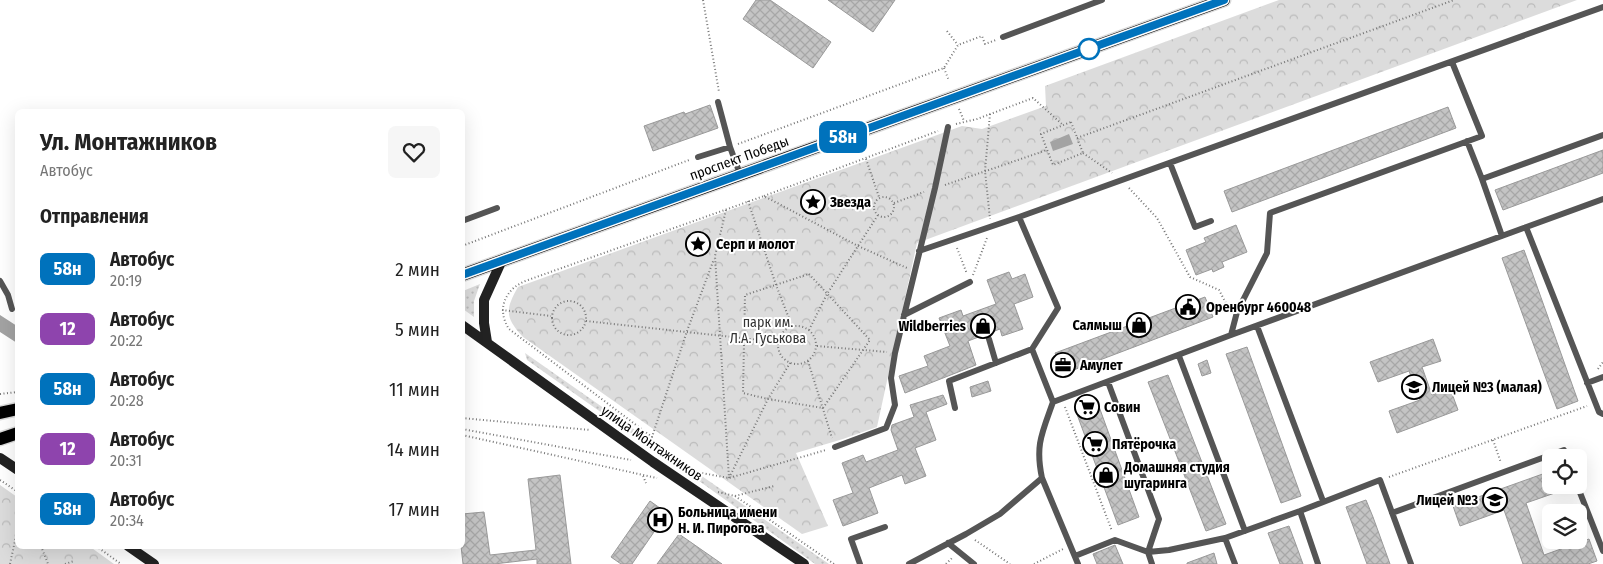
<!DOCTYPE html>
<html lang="ru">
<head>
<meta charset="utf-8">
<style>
  :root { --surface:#fff; --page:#f6f6f6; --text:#222; --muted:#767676 }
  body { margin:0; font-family:"Fira Sans Condensed",sans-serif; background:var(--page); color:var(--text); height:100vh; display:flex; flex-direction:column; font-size:19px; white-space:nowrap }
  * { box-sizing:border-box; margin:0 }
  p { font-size:16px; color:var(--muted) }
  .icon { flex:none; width:28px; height:28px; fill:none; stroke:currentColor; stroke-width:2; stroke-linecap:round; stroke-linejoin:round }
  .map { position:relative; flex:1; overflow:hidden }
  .sheet { position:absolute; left:15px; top:109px; width:450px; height:440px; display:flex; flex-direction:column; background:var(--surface); border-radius:8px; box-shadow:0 5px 20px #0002 }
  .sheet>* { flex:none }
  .badge { padding:0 10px; border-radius:8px; font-size:18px; line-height:32px }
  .controls { position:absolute; left:1542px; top:449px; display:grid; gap:10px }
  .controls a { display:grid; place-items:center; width:45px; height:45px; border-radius:8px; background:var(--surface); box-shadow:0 5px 20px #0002; font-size:25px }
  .map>.badge { position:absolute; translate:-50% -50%; box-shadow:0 0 0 2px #fff }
  h2 { padding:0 25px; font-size:19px; line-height:45px }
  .round { display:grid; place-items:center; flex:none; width:52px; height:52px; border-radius:8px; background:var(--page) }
  .overview { display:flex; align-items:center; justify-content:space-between; height:85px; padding:0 25px }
  h1 { font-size:24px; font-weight:700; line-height:38px }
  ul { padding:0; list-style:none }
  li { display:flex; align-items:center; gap:15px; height:60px; padding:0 25px }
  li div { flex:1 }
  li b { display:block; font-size:19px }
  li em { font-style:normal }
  li .badge { min-width:55px; font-weight:700; text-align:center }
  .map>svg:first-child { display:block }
  .grass { fill:url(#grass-dots) }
  .park { fill:url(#park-crowns) }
  .water { fill:#a3a3a3 }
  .building { fill:url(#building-cross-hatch); stroke:#999 }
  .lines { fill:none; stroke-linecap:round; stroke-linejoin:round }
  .primary-casing { stroke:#dbdbdb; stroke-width:15 }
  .path { stroke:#777; stroke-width:2; stroke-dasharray:1 2.5; stroke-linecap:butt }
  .lane { stroke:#555; stroke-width:6 }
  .secondary { stroke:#222; stroke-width:10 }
  .primary { stroke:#000; stroke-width:12 }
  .line-casing { stroke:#fff; stroke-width:11 }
  .line { stroke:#0072bc; stroke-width:8 }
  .stop-dot { fill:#fff; stroke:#0072bc; stroke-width:2.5 }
  .labels { text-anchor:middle; stroke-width:4; stroke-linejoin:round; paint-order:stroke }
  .street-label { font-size:14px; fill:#000; stroke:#fff }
  .poi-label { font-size:14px; font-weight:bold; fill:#000; stroke:#fff; text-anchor:start }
  .park-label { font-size:14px; fill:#333; stroke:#fff }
</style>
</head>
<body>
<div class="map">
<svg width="1603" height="564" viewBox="0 0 1603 564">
  <defs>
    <pattern id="grass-dots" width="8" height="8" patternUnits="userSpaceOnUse" patternTransform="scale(1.25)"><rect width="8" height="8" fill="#dcdcdc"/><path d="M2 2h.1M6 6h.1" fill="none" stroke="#bbb" stroke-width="1.8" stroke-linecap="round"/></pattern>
    <pattern id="park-crowns" width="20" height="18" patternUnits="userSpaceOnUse" patternTransform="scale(1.25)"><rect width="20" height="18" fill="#dcdcdc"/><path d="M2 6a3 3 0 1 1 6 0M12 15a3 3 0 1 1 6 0" fill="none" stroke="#bbb"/></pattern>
    <pattern id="building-cross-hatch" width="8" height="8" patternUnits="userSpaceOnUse" patternTransform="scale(1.25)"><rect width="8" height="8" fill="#c4c4c4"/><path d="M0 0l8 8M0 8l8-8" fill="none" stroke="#a7a7a7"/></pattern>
  </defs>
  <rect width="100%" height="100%" fill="#fff"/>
  <path class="grass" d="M480,284L474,301V317L463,309V291Z
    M525,353L648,439L646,444L527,360Z
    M654,443L829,564H815L653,448Z"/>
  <path class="park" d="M1279,0H1577L917,243L877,427L843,439L796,453L828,526L802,534L523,337C505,317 505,310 518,287L962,126L982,129L1046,106L1045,86Z
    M0,485L17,497L18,546H89L114,564H0Z"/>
  <path class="water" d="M1069,134L1073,144L1053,151L1050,142Z
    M0,315L17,326V343L0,332Z"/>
  <path class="building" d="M756,0H770L831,42L813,68L743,19Z
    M828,0H895L873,32Z
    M710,105L718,128L653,151L644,126L684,112L685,114Z
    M1448,107L1456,128L1232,212L1224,191Z
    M1603,150V173L1503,210L1495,190Z
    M1236,225L1247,252L1222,262L1224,267L1213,272L1212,269L1196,275L1186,250L1206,242L1204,238Z
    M1524,250L1578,401L1557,409L1502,258Z
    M1009,272L1012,279L1025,274L1033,297L1014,304L1023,329L1002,336L1000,329L968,341L976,365L905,393L899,376L928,366L924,356L950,346L939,318L961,310L963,316L996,304L987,280Z
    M1205,297L1213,317L1063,374L1055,353Z
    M1433,339L1441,361L1422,367L1432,395L1450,388L1458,410L1397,433L1389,411L1420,400L1409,371L1378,382L1370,362Z
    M1247,347L1301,496L1281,503L1226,354Z
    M1207,360L1211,373L1202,376L1198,364Z
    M1168,375L1226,524L1206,531L1148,382Z
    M988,381L991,391L972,397L970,387Z
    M943,395L947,404L926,412L936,440L915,448L926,476L905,484L902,475L869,488L878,513L843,526L833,500L853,493L842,463L863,455L866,462L898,450L891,430L892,425L914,417L910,405Z
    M1097,401L1139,517L1118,525L1075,409Z
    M1551,471V485H1572V487L1526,503L1544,555L1589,539L1597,561L1588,564H1523L1504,510L1460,526L1453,506Z
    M560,475L571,564H537V559L494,564H463L461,546H462V514L484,512L490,555L536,550L528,479Z
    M1366,500L1373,517L1390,564H1367L1346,507Z
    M650,501L667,513L632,564H621L611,557Z
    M1289,526L1295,542L1303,564H1280L1268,533Z
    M679,534L722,564H657Z
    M1115,545L1123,564H1097L1093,554Z
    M1214,553L1217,564H1187V563Z"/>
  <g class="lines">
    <defs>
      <path id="primary" d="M462,275L1224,0
        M0,413L18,409
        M0,439L18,433"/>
    </defs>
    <use href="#primary" class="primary-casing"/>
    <path class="path" d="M703,0L719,92
      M947,31L958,45
      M944,68L949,81
      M959,109L964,121
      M990,114L985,171L990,219
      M1071,122L1083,153L1053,165L1041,134Z
      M956,124L977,119L1033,98L1063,125
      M1077,138L1454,0
      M738,144L944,68L958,45L982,36L985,44L996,40
      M1083,153L1112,173
      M866,159L879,197
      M945,185L1047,150
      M1129,188L1157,218L1190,277L1219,290L1229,309
      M764,196L938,131
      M874 207a10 10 0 1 1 20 0a10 10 0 1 1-20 0Z
      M748,201L776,285L792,326
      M894,203L924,192
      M726,210L715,256L729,478
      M462,246L689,160
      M957,248L967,274
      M809,274L870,340L823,408L768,399L743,393L745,295Z
      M973,275L987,238
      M552 318a17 17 0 1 1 34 0a17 17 0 1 1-34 0Z
      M502,310L551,316
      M586,321L778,342
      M778 345a19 19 0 1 1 38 0a19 19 0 1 1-38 0Z
      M809,330L827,294L878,215
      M817,346L887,352
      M808,361L832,438
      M1598,369L1603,362
      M0,394L18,392
      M1065,407L1112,531
      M462,418L590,430
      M462,429L631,460
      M462,435L657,478
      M634,435L652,437L509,329C496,309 505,288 528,280L764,196L858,246L907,268
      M1493,440L1501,463
      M653,448L652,437L687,331L714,259
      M685,470L729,478L826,450
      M643,476L646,483
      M1389,477L1587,406
      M729,478L768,399L790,363
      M0,480L18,492
      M718,492L735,496L834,564
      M735,496L774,486
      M975,540L1010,564
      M41,546L48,564
      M96,546L121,564
      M10,564L18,527
      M65,564L74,561
      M946,564L953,557
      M1034,564L1063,549"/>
    <path class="lane" d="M1003,37L1102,0
      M718,102L730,147L740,174
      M1467,141L1482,179
      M698,157L730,147
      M1170,163L1195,227L1211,221
      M462,221L497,208
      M1526,227L1599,412L1603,414
      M1502,236L1482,179L1603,135
      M919,251L1019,217L1603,7
      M0,281L8,295L12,309
      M904,315L970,282
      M1257,326L1323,501
      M1231,335L1237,312L1267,253L1270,213L1482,136L1452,62
      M989,339L996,363
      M1179,356L1245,531
      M1108,382L1159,519L1148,552L1152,564
      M1587,383L1603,377
      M1053,402L1231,335L1603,199
      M955,408L949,381L1032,349L1058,308L1019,217
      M835,447L886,428L895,405L891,378L895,353L935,188L948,127
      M1042,478L1078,564
      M1577,485L1603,551
      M1300,511L1318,564
      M1392,513L1564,450L1567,458
      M1225,538L1235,564
      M948,543L974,564
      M1075,556L1115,540L1148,552L1169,550L1225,538L1300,511L1380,480L1411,564
      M860,564L851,539L885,527
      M909,564L966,534L1000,514L1042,478C1035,445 1042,433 1053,402L1032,349"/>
    <path class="secondary" d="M462,325L653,462L804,564
      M487,342L484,323V300L502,260
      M0,458L18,470
      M128,546L154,564"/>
    <use href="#primary" class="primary"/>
  </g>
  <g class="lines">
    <defs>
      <path id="line" d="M462,275L1224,0"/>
    </defs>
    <use href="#line" class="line-casing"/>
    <use href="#line" class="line"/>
  </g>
  <defs>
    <symbol id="sight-ring" viewBox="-11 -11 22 22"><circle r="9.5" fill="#fff" stroke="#000" stroke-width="1.5"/><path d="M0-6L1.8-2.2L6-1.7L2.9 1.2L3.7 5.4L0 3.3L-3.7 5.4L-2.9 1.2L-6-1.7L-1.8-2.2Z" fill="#000"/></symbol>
    <symbol id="civic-ring" viewBox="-11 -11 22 22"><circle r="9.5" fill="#fff" stroke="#000" stroke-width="1.5"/><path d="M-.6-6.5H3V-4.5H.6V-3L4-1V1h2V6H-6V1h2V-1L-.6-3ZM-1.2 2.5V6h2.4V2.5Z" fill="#000"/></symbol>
    <symbol id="shop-ring" viewBox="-11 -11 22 22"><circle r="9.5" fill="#fff" stroke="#000" stroke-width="1.5"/><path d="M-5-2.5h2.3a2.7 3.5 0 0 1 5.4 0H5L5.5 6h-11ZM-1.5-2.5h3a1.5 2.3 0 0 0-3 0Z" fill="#000"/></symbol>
    <symbol id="office-ring" viewBox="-11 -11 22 22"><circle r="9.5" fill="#fff" stroke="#000" stroke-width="1.5"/><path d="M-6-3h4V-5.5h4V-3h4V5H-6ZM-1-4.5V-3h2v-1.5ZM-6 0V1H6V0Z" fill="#000"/></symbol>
    <symbol id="school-ring" viewBox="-11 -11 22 22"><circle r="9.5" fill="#fff" stroke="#000" stroke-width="1.5"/><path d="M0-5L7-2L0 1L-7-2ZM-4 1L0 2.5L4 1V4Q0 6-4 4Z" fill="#000"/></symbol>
    <symbol id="supermarket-ring" viewBox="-11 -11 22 22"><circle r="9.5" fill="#fff" stroke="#000" stroke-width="1.5"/><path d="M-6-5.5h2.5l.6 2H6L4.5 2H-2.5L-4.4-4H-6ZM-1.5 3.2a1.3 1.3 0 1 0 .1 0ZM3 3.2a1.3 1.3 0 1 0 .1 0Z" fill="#000"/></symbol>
    <symbol id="hospital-ring" viewBox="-11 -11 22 22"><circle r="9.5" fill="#fff" stroke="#000" stroke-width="1.5"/><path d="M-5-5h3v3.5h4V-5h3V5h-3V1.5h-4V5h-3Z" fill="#000"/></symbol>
  </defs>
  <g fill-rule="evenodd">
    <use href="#sight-ring" x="799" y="188" width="28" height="28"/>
    <use href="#sight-ring" x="684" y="230" width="28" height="28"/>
    <use href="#civic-ring" x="1174" y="293" width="28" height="28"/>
    <use href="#shop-ring" x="1125" y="311" width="28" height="28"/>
    <use href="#shop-ring" x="969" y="312" width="28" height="28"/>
    <use href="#office-ring" x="1049" y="351" width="28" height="28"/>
    <use href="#school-ring" x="1400" y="373" width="28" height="28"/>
    <use href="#supermarket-ring" x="1073" y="393" width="28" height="28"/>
    <use href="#supermarket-ring" x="1081" y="430" width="28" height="28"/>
    <use href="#shop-ring" x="1092" y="461" width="28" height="28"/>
    <use href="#school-ring" x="1481" y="486" width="28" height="28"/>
    <use href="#hospital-ring" x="646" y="506" width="28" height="28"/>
  </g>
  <circle class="stop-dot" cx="1089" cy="49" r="10"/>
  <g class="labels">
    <g class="street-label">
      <text transform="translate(739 158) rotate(-20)" y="5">проспект Победы</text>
      <text transform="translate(652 443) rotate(35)" y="5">улица Монтажников</text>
    </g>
    <g class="poi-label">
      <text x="830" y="207">Звезда</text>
      <text x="716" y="249">Серп и молот</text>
      <text x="1206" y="312">Оренбург 460048</text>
      <text x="1122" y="330" text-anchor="end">Салмыш</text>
      <text x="966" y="331" text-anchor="end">Wildberries</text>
      <text x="1080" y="370">Амулет</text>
      <text x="1432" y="392">Лицей №3 (малая)</text>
      <text x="1104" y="412">Совин</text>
      <text x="1112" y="449">Пятёрочка</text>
      <text x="1124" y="472">Домашняя студия<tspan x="1124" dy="16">шугаринга</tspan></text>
      <text x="1478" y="505" text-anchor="end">Лицей №3</text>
      <text x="678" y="517">Больница имени<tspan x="678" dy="16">Н. И. Пирогова</tspan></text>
    </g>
    <g class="park-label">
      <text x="768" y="327">парк им.<tspan x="768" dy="16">Л.А. Гуськова</tspan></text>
    </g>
  </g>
</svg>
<div class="controls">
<a><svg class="icon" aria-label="locate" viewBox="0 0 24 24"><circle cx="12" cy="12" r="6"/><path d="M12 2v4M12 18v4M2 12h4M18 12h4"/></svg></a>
<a><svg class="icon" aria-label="layers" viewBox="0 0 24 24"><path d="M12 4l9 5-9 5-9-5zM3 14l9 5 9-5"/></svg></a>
</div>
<b class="badge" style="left:843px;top:137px;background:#0072bc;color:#fff">58н</b>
<section class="sheet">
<div class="overview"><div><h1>Ул. Монтажников</h1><p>Автобус</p></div><a class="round"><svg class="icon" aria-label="heart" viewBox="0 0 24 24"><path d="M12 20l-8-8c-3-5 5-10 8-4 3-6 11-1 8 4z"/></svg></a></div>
<h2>Отправления</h2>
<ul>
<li><span class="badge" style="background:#0072bc;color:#fff">58н</span><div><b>Автобус</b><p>20:19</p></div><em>2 мин</em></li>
<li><span class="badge" style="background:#8e44ad;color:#fff">12</span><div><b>Автобус</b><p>20:22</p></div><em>5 мин</em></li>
<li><span class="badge" style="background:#0072bc;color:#fff">58н</span><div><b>Автобус</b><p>20:28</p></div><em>11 мин</em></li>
<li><span class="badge" style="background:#8e44ad;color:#fff">12</span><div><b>Автобус</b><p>20:31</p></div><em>14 мин</em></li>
<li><span class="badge" style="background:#0072bc;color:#fff">58н</span><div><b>Автобус</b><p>20:34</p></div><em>17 мин</em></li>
</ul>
</section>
</div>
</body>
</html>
